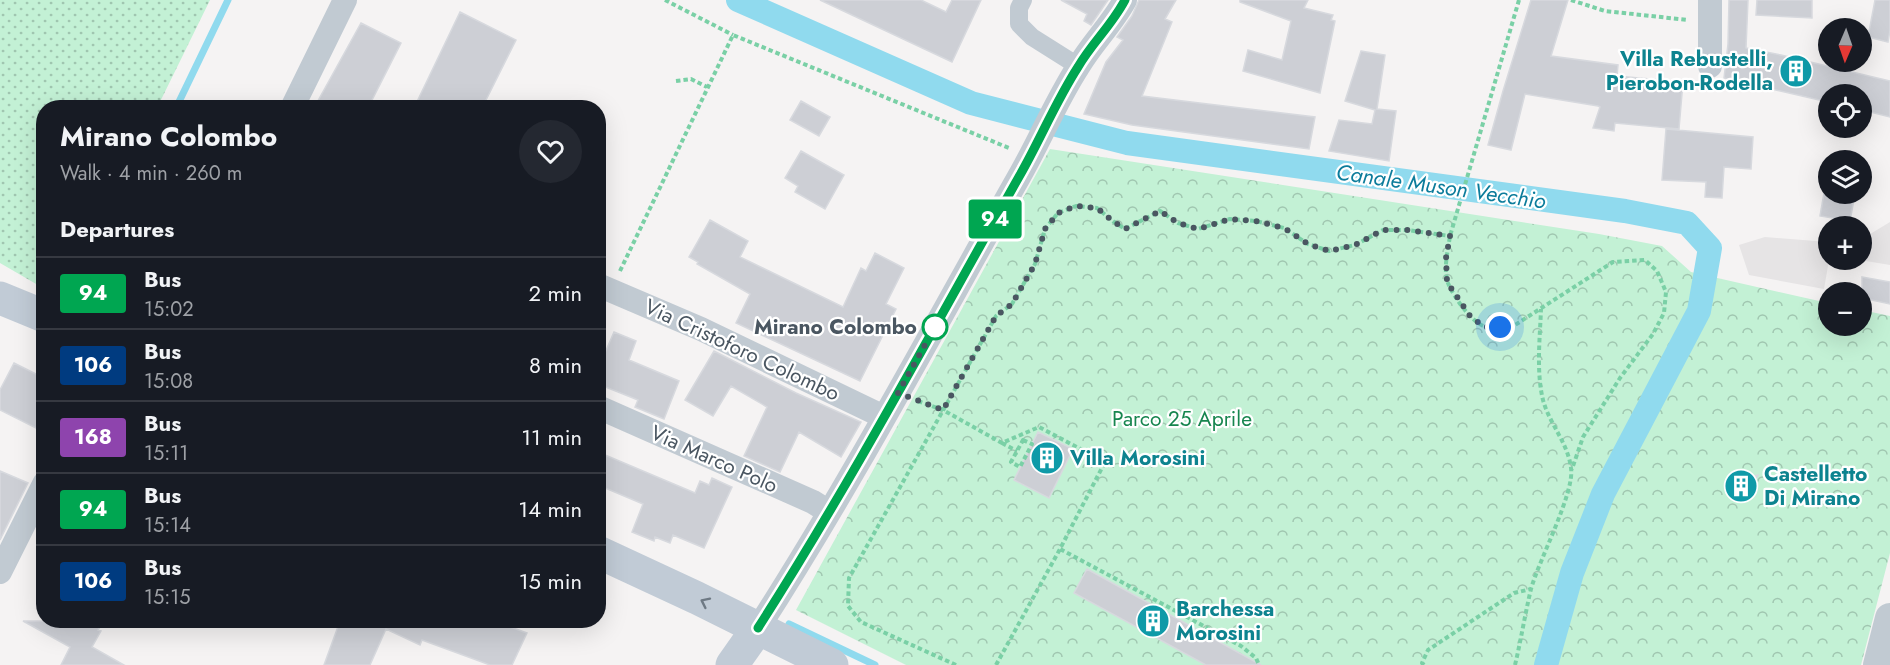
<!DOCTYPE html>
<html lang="en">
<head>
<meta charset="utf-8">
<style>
  :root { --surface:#171b24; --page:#242831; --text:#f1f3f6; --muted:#9ea1a6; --line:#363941 }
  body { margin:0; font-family:Jost,sans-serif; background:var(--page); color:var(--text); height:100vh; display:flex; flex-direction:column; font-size:22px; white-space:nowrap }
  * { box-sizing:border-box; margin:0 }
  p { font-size:20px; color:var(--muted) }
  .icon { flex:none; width:33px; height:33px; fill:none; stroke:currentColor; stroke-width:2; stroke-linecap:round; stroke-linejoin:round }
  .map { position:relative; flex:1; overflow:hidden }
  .details { position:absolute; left:36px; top:100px; width:570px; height:528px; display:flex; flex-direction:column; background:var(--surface); border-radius:24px; box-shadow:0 6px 24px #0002 }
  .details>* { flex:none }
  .badge { padding:0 12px; border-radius:4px; font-size:21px; line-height:39px }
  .needle { width:39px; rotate:182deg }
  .controls { position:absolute; left:1818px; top:18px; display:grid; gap:12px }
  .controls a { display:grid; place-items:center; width:54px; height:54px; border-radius:50%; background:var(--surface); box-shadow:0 6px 24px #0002; font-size:30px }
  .you { position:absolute; width:30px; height:30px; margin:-15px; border:4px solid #fff; border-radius:50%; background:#1a73e8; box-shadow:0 0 0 9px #1a73e833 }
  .map>.badge { position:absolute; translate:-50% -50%; box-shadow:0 0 0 3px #fff }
  h2 { padding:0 24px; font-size:22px; line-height:54px }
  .round { display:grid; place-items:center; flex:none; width:63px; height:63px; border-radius:32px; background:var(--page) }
  .overview { display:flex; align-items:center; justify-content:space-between; height:102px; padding:0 24px }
  h1 { font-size:28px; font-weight:700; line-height:45px }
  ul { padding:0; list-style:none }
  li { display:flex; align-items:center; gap:18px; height:72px; padding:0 24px; border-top:2px solid var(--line) }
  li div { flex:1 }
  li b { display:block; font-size:22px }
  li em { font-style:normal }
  li .badge { min-width:66px; font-weight:700; text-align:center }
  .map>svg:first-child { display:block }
  .education { fill:#e6e4e5 }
  .park { fill:url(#park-crowns) }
  .garden { fill:url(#garden-dots) }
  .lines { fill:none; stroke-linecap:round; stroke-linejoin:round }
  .stream { stroke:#90daee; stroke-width:7 }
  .canal { stroke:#90daee; stroke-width:24 }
  .building { fill:#cdcfd5; stroke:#d7d9de; stroke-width:1.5 }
  .path { stroke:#7ad0a6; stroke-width:4; stroke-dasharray:4.5 3; stroke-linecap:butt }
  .pedestrian { stroke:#c1cad2; stroke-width:18 }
  .minor { stroke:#c1cad2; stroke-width:24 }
  .tertiary { stroke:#c1cad2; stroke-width:30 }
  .secondary { stroke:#c1cbd6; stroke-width:33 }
  .oneway { stroke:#6e7984 }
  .line-casing { stroke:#fff; stroke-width:14 }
  .line { stroke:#00a651; stroke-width:9 }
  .walk { stroke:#4a5661; stroke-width:6; stroke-dasharray:0 10.8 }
  .stop-dot { fill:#fff; stroke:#00a651; stroke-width:3 }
  .labels { text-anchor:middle; stroke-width:4.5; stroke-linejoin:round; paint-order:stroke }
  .culture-label { font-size:21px; font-weight:bold; fill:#0d838f; stroke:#fff; text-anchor:start }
  .stop-label { font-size:21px; font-weight:bold; fill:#4a5661; stroke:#fff; text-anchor:end }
  .street-label { font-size:21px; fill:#4a5661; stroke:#fff }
  .park-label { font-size:21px; fill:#17864f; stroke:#fff }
  .water-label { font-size:22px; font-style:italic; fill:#0c7c9b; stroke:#fff }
</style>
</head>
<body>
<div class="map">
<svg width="1890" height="665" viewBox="0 0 1890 665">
  <defs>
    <pattern id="park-crowns" width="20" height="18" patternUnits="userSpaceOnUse" patternTransform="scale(1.5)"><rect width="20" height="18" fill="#c3f1d5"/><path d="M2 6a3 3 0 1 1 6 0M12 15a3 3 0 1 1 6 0" fill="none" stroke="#a0c6b0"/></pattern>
    <pattern id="garden-dots" width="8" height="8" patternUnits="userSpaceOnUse" patternTransform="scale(1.5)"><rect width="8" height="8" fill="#c3f1d5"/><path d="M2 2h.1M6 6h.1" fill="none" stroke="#a0c6b0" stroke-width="1.8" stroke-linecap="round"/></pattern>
  </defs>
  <rect width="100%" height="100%" fill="#f5f3f3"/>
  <path class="education" d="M1890,222V265L1860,260L1862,239Z
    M1765,237L1828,242L1829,260L1824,289L1749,275L1739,245Z"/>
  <path class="park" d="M1050,149L1599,234L1662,246L1691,272L1828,303V326H1862V310L1890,316V553L1861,665H906L796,610Z"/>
  <path class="garden" d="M0,0H210L157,108H44L43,288L0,263Z"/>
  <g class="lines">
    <path class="stream" d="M176,108L228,0
      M789,624L875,665"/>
    <path class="canal" d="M738,0L971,103L1127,143L1625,211L1687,223L1710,248L1699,311L1603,494L1572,573L1546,665"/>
  </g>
  <path class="building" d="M820,0H921L946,12L952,0H981L952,62Z
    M1061,0H1108L1091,25L1084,21L1087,14Z
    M1139,0H1176L1165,19L1172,22L1142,96L1315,117L1309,149L1132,125L1084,114L1106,62L1123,40L1117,37L1132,16Z
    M1240,0H1308L1304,8L1333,15L1331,20L1335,21L1320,93L1243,71L1248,50L1282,60L1291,21L1240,2Z
    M1531,0H1568L1551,56L1618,65L1617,76L1683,82L1679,129L1615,123L1614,131L1593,128L1600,107L1598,106L1525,94L1511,150L1488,145L1503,91Z
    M1729,0H1748L1746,48L1781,55L1890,81V117L1862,110V94H1828V102L1724,78L1728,44Z
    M1757,0H1812V18L1756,15Z
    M1875,0H1890V30L1888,42L1868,37Z
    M460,12L516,40L482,108H414Z
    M361,23L401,43L368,108H314Z
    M1361,51L1385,55L1377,109L1396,111L1389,161L1329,151L1339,120L1372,124L1375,110L1345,101Z
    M801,101L830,117L819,136L790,120Z
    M1666,129L1753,137L1751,169L1724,167L1722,198L1705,197L1706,182L1662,180Z
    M801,151L844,175L825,209L795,192L798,186L785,178Z
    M1828,170V194H1855L1850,221L1820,216Z
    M710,220L748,241L740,257L843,307L861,268L866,271L875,253L904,268L886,304L896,309L860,381L736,323L750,294L697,264L698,262L689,257Z
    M1862,277L1890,282V304L1862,298Z
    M614,332L636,341L629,360L679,381L664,419L635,407L638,400L598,384V369Z
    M714,351L796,393L861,422L841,457L799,432L780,472L744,456L767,407L731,386L713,416L685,400Z
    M14,363L44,378V432L0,410V390Z
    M1038,432L1073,449L1049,498L1014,480Z
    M598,452L695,493L700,481L709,485L712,478L732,487L704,548L673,535L670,543L655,537L654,541L632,532L643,504L598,485Z
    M0,471L28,483L0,540Z
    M1758,475L1746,497H1738L1732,494V487L1737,480Z
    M1087,569L1261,665H1206L1074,593Z
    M23,621H104L98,630L101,631L92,647L124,665H61L70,647Z
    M340,621H494L527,633L512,665H490L422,640L420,645L386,629L370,665H324Z"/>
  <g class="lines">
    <path class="path" d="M665,0L733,35
      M1519,0L1450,236C1448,250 1443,269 1448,283C1453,296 1473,325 1487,327C1496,328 1506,326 1515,325L1613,262L1645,260L1657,271L1666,292L1664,313L1653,334L1620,378L1583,437L1572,469
      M1571,0L1605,11L1688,20
      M676,81L691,79L707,87
      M620,271L733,35L1009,148
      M918,401L943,410L1002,443L1039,427L1105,462L1060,549L1241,646L1256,658L1259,665
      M1023,440L1032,444L1020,467L1011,462Z
      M1002,443L1017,451
      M956,665L861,622L848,606L849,578L996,316L1012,304L1035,264L1045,229L1058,213L1076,206L1097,208L1114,222L1125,229L1160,211L1178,223L1198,229L1230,219L1256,221L1284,228L1308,244L1329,251L1355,245L1383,230H1407L1450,236
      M996,665L1060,549
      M1424,665L1422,663L1428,650L1514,593L1531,589
      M1515,665C1521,640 1525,614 1531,589C1539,560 1575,492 1571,468C1568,443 1549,423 1543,400C1536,371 1540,338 1541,309"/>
    <path class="pedestrian" d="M1023,0L1019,8V24L1032,37L1078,66"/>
    <path class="minor" d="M1710,66V0
      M292,108L345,0
      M598,285L701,329L884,417
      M598,407L813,502L829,512
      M0,572L44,484
      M758,628C852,482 934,327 1020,175C1040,140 1056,101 1078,67C1092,43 1112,24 1125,0"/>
    <path class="tertiary" d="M1878,665L1890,618"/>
    <path class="secondary" d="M0,298L44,316
      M598,552L697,598L832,665
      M732,665L758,628"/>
  </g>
  <defs><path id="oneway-chevron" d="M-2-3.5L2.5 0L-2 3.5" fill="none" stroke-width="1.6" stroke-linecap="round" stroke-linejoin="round" transform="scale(1.5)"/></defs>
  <use class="oneway" href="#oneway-chevron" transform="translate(705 602) rotate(-154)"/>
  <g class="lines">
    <defs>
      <path id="line" d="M758,628C852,481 934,327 1020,175C1040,140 1056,101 1078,67C1092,43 1112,25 1125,0"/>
    </defs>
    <use href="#line" class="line-casing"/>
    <use href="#line" class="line"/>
    <path class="walk" d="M935,327L898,393L943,410L996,316L1012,304L1035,264L1045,229L1058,213L1076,206L1097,208L1114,222L1125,229L1160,211L1178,223L1198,229L1230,219L1256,221L1284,228L1308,244L1329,251L1355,245L1383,230H1407L1450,236L1446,258L1447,282L1470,316L1484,327H1500"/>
  </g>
  <defs>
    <symbol id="building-disc" viewBox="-11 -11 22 22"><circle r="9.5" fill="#0f9aa8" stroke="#fff"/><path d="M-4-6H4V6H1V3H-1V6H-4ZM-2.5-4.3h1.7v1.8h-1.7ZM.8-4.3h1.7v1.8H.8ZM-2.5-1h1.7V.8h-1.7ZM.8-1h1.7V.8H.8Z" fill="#fff"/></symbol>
  </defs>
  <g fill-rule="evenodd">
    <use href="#building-disc" x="1777" y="52" width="38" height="38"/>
    <use href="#building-disc" x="1028" y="439" width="38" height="38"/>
    <use href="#building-disc" x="1722" y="467" width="38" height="38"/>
    <use href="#building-disc" x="1134" y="602" width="38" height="38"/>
  </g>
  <circle class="stop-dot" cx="935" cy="327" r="12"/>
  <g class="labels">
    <g class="culture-label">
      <text x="1773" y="66" text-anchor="end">Villa Rebustelli,<tspan x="1773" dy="24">Pierobon-Rodella</tspan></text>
      <text x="1070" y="465">Villa Morosini</text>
      <text x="1764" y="481">Castelletto<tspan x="1764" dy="24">Di Mirano</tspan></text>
      <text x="1176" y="616">Barchessa<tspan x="1176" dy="24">Morosini</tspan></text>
    </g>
    <g class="stop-label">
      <text x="917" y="334">Mirano Colombo</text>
    </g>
    <g class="street-label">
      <text transform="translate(742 350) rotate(25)" y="7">Via Cristoforo Colombo</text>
      <text transform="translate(714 459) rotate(24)" y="7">Via Marco Polo</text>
    </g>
    <g class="park-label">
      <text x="1182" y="426">Parco 25 Aprile</text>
    </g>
    <g class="water-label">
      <text transform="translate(1441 186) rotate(8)" y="8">Canale Muson Vecchio</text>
    </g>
  </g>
</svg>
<div class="controls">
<a><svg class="needle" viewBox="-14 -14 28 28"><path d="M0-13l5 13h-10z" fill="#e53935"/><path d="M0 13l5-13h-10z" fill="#9ea1a6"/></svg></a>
<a><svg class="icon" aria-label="locate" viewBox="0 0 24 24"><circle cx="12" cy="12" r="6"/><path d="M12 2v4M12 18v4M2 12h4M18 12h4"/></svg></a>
<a><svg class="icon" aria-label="layers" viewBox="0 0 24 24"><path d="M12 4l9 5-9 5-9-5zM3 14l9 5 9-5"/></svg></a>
<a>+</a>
<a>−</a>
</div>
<div class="you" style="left:1500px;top:327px"></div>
<b class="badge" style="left:995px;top:219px;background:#00a651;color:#fff">94</b>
<section class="details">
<div class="overview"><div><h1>Mirano Colombo</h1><p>Walk · 4 min · 260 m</p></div><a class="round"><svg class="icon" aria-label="heart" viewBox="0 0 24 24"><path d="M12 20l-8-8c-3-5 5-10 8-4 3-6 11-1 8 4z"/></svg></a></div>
<h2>Departures</h2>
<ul>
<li><span class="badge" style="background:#00a651;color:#fff">94</span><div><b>Bus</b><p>15:02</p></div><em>2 min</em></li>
<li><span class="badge" style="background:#003b80;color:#fff">106</span><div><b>Bus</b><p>15:08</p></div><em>8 min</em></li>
<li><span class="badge" style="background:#8e44ad;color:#fff">168</span><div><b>Bus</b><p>15:11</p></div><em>11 min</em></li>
<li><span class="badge" style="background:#00a651;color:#fff">94</span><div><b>Bus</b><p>15:14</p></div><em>14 min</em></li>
<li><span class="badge" style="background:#003b80;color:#fff">106</span><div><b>Bus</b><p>15:15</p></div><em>15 min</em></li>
</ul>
</section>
</div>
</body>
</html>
